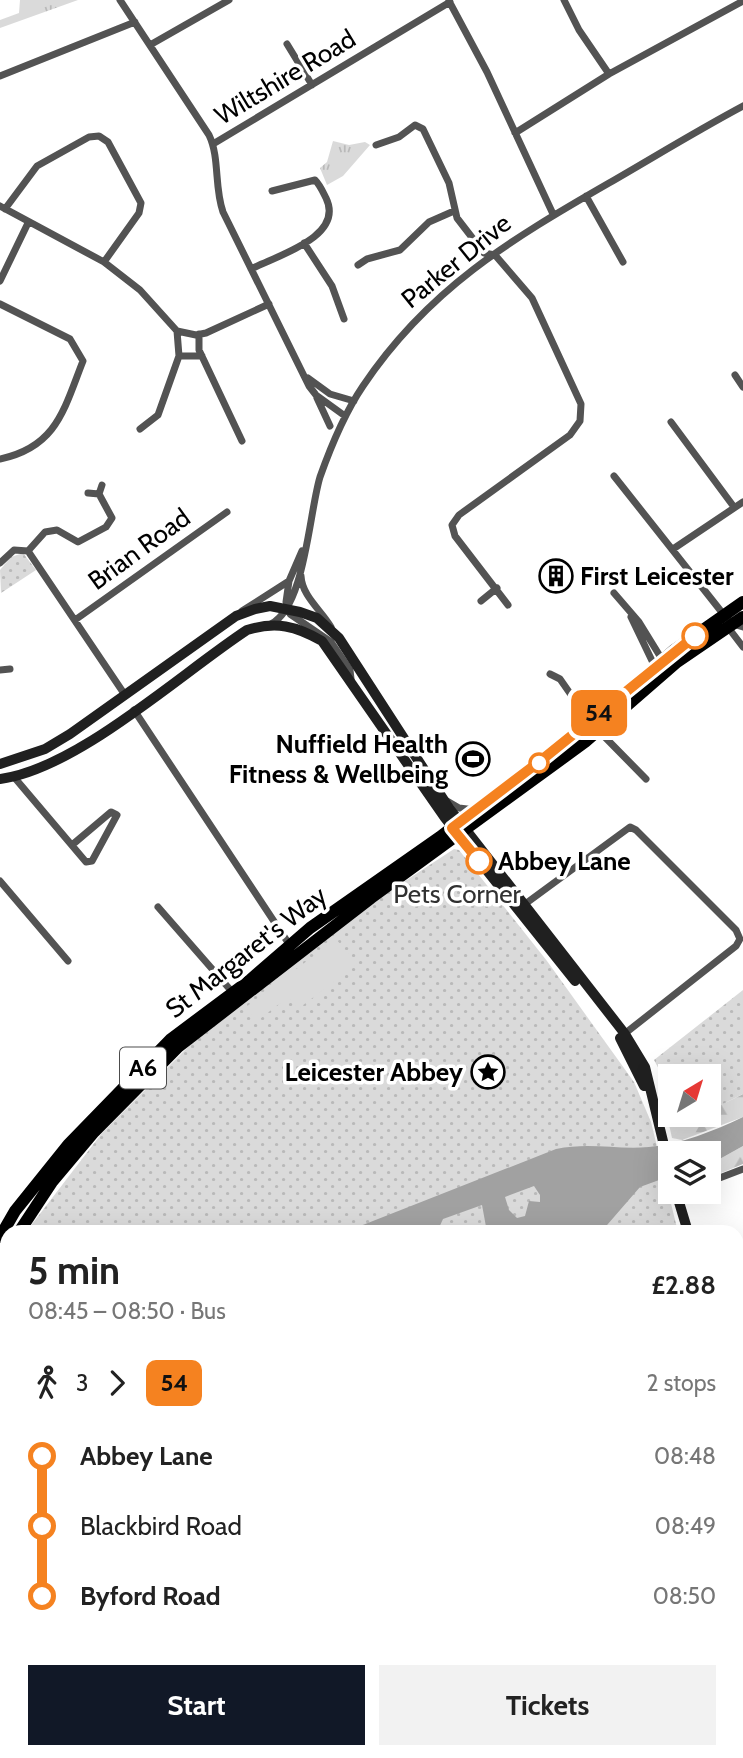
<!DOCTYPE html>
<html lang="en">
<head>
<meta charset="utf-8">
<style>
  :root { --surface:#fff; --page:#f2f2f2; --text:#222; --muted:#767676; --accent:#111827 }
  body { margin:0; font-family:Cabin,sans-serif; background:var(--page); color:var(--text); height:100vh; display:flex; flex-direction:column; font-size:26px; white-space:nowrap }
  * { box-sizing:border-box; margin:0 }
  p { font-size:23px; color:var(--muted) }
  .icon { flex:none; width:38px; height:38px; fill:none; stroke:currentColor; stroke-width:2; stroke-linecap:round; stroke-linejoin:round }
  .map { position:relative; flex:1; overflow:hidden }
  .side { position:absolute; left:0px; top:1225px; width:744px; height:534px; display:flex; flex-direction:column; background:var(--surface); border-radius:21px 21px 0 0; box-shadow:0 7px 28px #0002 }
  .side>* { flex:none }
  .badge { padding:0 14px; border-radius:10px; font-size:24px; line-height:46px }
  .needle { width:46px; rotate:38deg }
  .controls { position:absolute; left:658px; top:1064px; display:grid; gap:14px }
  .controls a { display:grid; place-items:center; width:63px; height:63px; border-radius:0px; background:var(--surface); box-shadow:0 7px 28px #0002; font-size:35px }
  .map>.badge { position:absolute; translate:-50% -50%; box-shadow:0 0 0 4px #fff }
  .legs { display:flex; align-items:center; gap:10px; height:77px; padding:0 28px; font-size:23px }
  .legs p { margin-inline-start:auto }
  .head { display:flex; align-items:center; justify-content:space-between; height:119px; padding:0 28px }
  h1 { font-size:38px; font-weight:800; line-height:52px }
  .primary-button { display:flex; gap:14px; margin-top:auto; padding:14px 28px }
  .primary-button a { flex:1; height:80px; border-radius:0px; background:var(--accent); color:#fff; font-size:28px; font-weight:800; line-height:80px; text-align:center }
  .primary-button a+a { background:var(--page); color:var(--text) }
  ul { padding:0 28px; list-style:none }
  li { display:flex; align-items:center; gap:24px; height:70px; font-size:26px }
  li i { display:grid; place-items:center; width:10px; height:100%; margin:0 9px; background:currentColor }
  li i::after { content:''; width:18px; height:18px; margin:-9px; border:5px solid; border-radius:50%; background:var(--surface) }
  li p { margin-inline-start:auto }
  li:first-child i { background:linear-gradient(#0000 50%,currentColor 0) }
  li:last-child i { background:linear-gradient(currentColor 50%,#0000 0) }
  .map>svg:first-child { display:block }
  .grass { fill:url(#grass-tufts) }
  .forest { fill:url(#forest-firs) }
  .park { fill:url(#park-dots) }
  .pitch { fill:#dadada }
  .water { fill:#a1a1a1; fill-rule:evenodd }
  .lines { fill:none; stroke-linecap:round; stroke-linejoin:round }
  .street { stroke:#535353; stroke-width:7 }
  .secondary { stroke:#202020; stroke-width:10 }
  .primary { stroke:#000; stroke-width:12 }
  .line-1-casing { stroke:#fff; stroke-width:16 }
  .line-1 { stroke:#f58220; stroke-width:10 }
  .stop-1-dot { fill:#fff; stroke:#f58220; stroke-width:3.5 }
  .labels { text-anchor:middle; stroke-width:7; stroke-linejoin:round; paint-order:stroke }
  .shield { fill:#fff; stroke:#4c4c4c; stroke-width:2 }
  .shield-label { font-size:24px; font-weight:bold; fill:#000 }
  .street-label { font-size:26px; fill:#000; stroke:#fff }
  .poi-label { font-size:26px; font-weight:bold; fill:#000; stroke:#fff; text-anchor:end }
  .stop-label { font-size:26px; font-weight:bold; fill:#000; stroke:#fff; text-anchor:start }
  .park-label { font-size:26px; fill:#313131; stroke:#fff }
</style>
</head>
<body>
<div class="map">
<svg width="743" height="1758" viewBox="0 0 743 1758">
  <defs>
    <pattern id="grass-tufts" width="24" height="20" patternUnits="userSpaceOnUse" patternTransform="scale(1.75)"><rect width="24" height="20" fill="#dadada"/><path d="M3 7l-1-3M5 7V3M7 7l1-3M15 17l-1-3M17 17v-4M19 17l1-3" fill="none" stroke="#b9b9b9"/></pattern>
    <pattern id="forest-firs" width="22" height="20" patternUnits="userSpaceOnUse" patternTransform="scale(1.75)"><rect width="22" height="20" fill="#dadada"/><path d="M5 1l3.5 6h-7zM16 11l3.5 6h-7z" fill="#b9b9b9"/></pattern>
    <pattern id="park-dots" width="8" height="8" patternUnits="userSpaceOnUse" patternTransform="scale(1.75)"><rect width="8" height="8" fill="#dadada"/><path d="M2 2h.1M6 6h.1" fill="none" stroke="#b9b9b9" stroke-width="1.8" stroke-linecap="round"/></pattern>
  </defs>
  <rect width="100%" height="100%" fill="#fff"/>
  <path class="grass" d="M20,0H78L0,28V20L19,13Z
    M333,141L349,145L365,142L370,145L343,176L327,185L320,168L327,162Z"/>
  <path class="forest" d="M743,1094V1117L682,1140L672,1138L668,1120L671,1115H709V1106L723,1104Z
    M743,1146V1164L709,1178V1165Z"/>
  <path class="park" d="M23,553L36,570L1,593L0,570L11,557Z
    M454,849L459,850L547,961L634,1082L651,1122L678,1232H26L102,1133L197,1038L367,906Z
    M743,990V1094L723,1104L709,1106V1076H670V1090L654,1060Z
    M737,1497L743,1505V1679L737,1680Z"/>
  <path class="pitch" d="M336,939L357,964L298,1009L288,997L257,1021L246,1007Z
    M0,1359H7V1565L0,1563Z"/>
  <path class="water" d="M743,1117V1146L709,1165V1153H670V1176L640,1187L601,1232H487L482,1205L443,1219L437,1232H345L556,1149C590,1142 617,1150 649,1147C681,1144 714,1131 743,1117ZM534,1186L540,1195V1202L529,1201L525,1216L517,1218L509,1210L505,1197Z"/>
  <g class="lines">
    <path class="street" d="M120,0L209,135C220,158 214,187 223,212L309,386L316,395L345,416
      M564,0L579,30L609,74
      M449,1L487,72L553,214
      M287,44L312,85
      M150,45L229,0
      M0,76L135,22
      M515,133L609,74L743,1
      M213,144L450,2
      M376,145L399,137L415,125L423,129L449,183L457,218L484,253L495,255L532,298L581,404L580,421L570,435L459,515L452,525L455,536L508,605
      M586,196L623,262
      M0,206L104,262L140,290L177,331L196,335L206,333L269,304
      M5,209L37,166L89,137L99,136L108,142L141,203L139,213L104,262
      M304,243L332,286L344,319
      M358,265L367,259L400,250L429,222L454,211
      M251,269C276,256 345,237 326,198C323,192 320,185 315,180L272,191
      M0,281L28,223
      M0,304L70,339L83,361C64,409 57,447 0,459
      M199,334V350L242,441
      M179,356H202
      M735,375L743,387
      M308,378L330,394L354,401
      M317,398L330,426
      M671,422L734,507
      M140,429L158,415L179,356L177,331
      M614,476L724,615L733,624L743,627
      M88,493L99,494L102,485
      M673,549L743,502
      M28,551L125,695
      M0,563L14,550L28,551L45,532L57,530L78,542L106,527L112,518L99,494
      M301,576C302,596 321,610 331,627
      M289,581L286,602L290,614L331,642L350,670L351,679
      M614,593L639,622L663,661
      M481,601L497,588
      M242,611L289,581L302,551
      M631,617L655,667L658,666
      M75,620L227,512
      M271,624C305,607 309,513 320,477C331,446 344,414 363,386C428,289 510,240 609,183C654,157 698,130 743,106
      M727,626L743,647
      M0,670L10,669
      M550,674L560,679L590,722L646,779
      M134,710L291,947
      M14,777L86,862L92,861L117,815L111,812L72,845
      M447,801L459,808L475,810
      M0,881L68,961
      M158,907L234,994
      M521,907L630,827L636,830L736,930L740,939L736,946L623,1035
      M709,1182L743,1169
      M737,1306L743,1303
      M0,1699L7,1700
      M125,1758V1752"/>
    <path class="secondary" d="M0,764L45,749L70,734L236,616L255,609L270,606L300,612L317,618L339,638L449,808L625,1034L645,1067L670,1170
      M0,779C77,769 180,674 247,630C276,621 296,626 322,641L445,818L575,981
      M620,1038L644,1086
      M676,1192L688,1232
      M737,1404L743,1430
      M737,1433L742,1441"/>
    <path class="primary" d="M19,1232L52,1182L94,1132L178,1047L371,898L585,742L677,662L743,617
      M0,1237L15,1211L68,1145L171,1039L250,980L310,928L440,837L613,704L673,651L743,602
      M0,1273L7,1256"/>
  </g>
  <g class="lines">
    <defs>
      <path id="line-1" d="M479,861L452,828L544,758L695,636"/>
    </defs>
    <use href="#line-1" class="line-1-casing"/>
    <use href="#line-1" class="line-1"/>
  </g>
  <defs>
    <symbol id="building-ring" viewBox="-11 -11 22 22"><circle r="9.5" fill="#fff" stroke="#000" stroke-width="1.5"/><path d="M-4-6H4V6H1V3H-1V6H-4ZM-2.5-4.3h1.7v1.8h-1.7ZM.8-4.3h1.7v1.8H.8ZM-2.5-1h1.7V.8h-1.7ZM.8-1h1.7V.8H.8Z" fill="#000"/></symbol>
    <symbol id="stadium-ring" viewBox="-11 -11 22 22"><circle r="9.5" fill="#fff" stroke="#000" stroke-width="1.5"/><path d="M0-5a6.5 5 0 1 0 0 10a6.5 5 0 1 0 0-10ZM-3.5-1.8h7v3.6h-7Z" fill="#000"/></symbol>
    <symbol id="sight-ring" viewBox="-11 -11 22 22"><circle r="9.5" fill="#fff" stroke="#000" stroke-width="1.5"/><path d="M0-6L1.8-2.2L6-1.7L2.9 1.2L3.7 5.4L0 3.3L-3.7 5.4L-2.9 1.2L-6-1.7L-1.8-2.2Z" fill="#000"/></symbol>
  </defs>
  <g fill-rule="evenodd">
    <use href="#building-ring" x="537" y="557" width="38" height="38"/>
    <use href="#stadium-ring" x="454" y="740" width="38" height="38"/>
    <use href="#sight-ring" x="469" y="1053" width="38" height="38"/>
  </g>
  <g class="stop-1-dot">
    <circle cx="695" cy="636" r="12"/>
    <circle cx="539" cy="763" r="9"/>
    <circle cx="479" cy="861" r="12"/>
  </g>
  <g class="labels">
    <rect class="shield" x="120" y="1047.5" width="46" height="41" rx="5"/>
    <g class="shield-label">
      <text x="143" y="1076">A6</text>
    </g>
    <g class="street-label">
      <text transform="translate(285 77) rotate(-31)" y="9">Wiltshire Road</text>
      <text transform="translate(456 261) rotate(-39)" y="9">Parker Drive</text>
      <text transform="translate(139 549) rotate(-36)" y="9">Brian Road</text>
      <text transform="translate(246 952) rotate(-38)" y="9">St Margaret's Way</text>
    </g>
    <g class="poi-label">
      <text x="580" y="585" text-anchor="start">First Leicester</text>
      <text x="448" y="753">Nuffield Health<tspan x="448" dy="30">Fitness &amp; Wellbeing</tspan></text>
      <text x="463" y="1081">Leicester Abbey</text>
    </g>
    <g class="stop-label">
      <text x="498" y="870">Abbey Lane</text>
    </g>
    <g class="park-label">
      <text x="457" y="903">Pets Corner</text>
    </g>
  </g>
</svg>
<div class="controls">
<a><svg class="needle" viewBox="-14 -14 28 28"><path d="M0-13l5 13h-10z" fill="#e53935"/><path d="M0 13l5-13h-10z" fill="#767676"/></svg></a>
<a><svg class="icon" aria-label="layers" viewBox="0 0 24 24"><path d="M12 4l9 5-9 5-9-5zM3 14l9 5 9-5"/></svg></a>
</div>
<b class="badge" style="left:599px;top:713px;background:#f58220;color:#111">54</b>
<section class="side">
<div class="head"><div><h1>5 min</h1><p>08:45 – 08:50 · Bus</p></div><b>£2.88</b></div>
<div class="legs"><svg class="icon" aria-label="walk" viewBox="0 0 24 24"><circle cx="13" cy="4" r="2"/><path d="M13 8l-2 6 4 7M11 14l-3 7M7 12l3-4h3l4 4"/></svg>3<svg class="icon" aria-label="forward" viewBox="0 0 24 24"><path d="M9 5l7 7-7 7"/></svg><b class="badge" style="background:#f58220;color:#111">54</b><p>2 stops</p></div>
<ul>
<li><i style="color:#f58220"></i><b>Abbey Lane</b><p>08:48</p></li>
<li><i style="color:#f58220"></i><span>Blackbird Road</span><p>08:49</p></li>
<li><i style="color:#f58220"></i><b>Byford Road</b><p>08:50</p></li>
</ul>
<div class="primary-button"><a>Start</a><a>Tickets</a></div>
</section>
</div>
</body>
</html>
